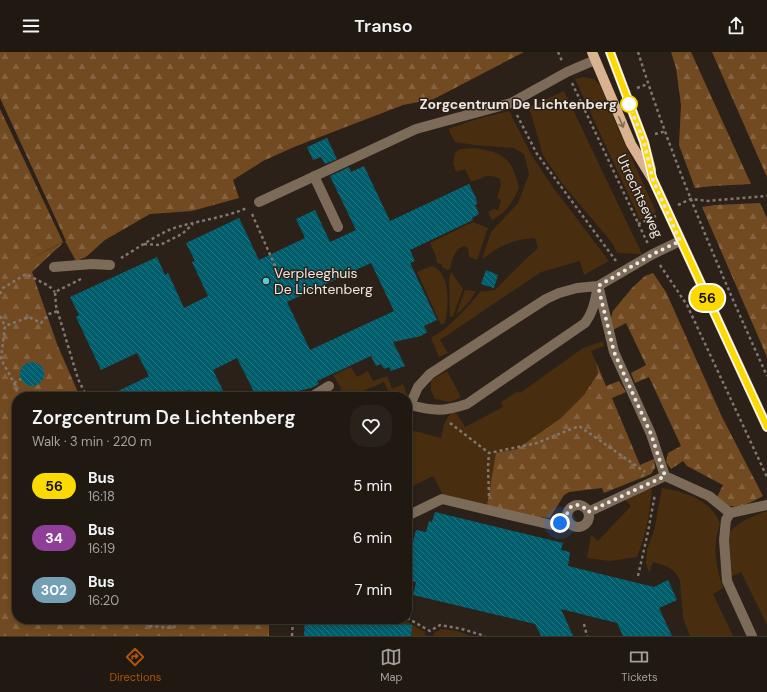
<!DOCTYPE html>
<html lang="en">
<head>
<meta charset="utf-8">
<style>
  :root { --surface:#201912; --page:#28221b; --text:#f1f3f6; --muted:#a2a09f; --line:#3d3832; --accent:#b45309 }
  body { margin:0; font-family:"DM Sans",sans-serif; background:var(--page); color:var(--text); height:100vh; display:flex; flex-direction:column; font-size:15px; white-space:nowrap }
  * { box-sizing:border-box; margin:0 }
  p { font-size:13px; color:var(--muted) }
  .icon { flex:none; width:22px; height:22px; fill:none; stroke:currentColor; stroke-width:2; stroke-linecap:round; stroke-linejoin:round }
  .map { position:relative; flex:1; overflow:hidden }
  .side { position:absolute; left:12px; top:340px; width:400px; height:232px; display:flex; flex-direction:column; background:var(--surface); border-radius:16px; box-shadow:0 2px 6px #0003,0 0 0 1px var(--line) }
  .side>* { flex:none }
  .badge { padding:0 8px; border-radius:13px; font-size:14px; line-height:26px }
  .you { position:absolute; width:20px; height:20px; margin:-10px; border:3px solid #fff; border-radius:50%; background:#1a73e8; box-shadow:0 0 0 6px #1a73e833 }
  .map>.badge { position:absolute; translate:-50% -50%; box-shadow:0 0 0 2px #fff }
  .round { display:grid; place-items:center; flex:none; width:42px; height:42px; border-radius:16px; background:var(--page) }
  .head { display:flex; align-items:center; justify-content:space-between; height:68px; padding:0 20px }
  h1 { font-size:19px; font-weight:600; line-height:30px }
  ul { padding:0; list-style:none }
  li { display:flex; align-items:center; gap:12px; height:52px; padding:0 20px }
  li div { flex:1 }
  li b { display:block; font-size:15px }
  li em { font-style:normal }
  li .badge { min-width:44px; font-weight:700; text-align:center }
  header { display:flex; justify-content:space-between; align-items:center; height:52px; padding:0 20px; background:var(--surface); font-size:18px; font-weight:600 }
  .tab-bar { display:flex; justify-content:space-around; align-items:center; height:56px; border-top:1px solid var(--line); background:var(--surface); font-size:11px; color:var(--muted) }
  .tab-bar a { display:grid; justify-items:center; gap:2px }
  .tab-bar .current { color:var(--accent) }
  .map>svg:first-child { display:block }
  .green { fill:#492d0f }
  .forest { fill:url(#forest-firs) }
  .building { fill:url(#building-back-hatch); fill-rule:evenodd }
  .lines { fill:none; stroke-linecap:round; stroke-linejoin:round }
  .path { stroke:#80776f; stroke-width:2.5; stroke-dasharray:3 3; stroke-linecap:butt }
  .minor { stroke:#7d6b5a; stroke-width:10 }
  .major { stroke:#d9b38f; stroke-width:10 }
  .oneway { stroke:#826a54 }
  .line-casing { stroke:#fff; stroke-width:9 }
  .line { stroke:#fcd900; stroke-width:6 }
  .walk { stroke:#eee7e1; stroke-width:4; stroke-dasharray:0 7.2 }
  .stop-dot { fill:#fff; stroke:#fcd900; stroke-width:2 }
  .poi-dot { fill:#55cadf; stroke:#2b2118; stroke-width:1.5 }
  .labels { text-anchor:middle; stroke-width:3; stroke-linejoin:round; paint-order:stroke }
  .stop-label { font-size:14px; font-weight:bold; fill:#eee7e1; stroke:#2b2118; text-anchor:end }
  .street-label { font-size:14px; fill:#eee7e1; stroke:#2b2118 }
  .poi-label { font-size:14px; fill:#eee7e1; stroke:#2b2118; text-anchor:start }
</style>
</head>
<body>
<header><svg class="icon" aria-label="menu" viewBox="0 0 24 24"><path d="M4 6h16M4 12h16M4 18h16"/></svg>Transo<svg class="icon" aria-label="share" viewBox="0 0 24 24"><path d="M12 15V3M7 8l5-5 5 5M5 13v7h14v-7"/></svg></header>
<div class="map">
<svg width="767" height="584" viewBox="0 0 767 584">
  <defs>
    <pattern id="forest-firs" width="22" height="20" patternUnits="userSpaceOnUse"><rect width="22" height="20" fill="#714a21"/><path d="M5 1l3.5 6h-7zM16 11l3.5 6h-7z" fill="#866441"/></pattern>
    <pattern id="building-back-hatch" width="6" height="6" patternUnits="userSpaceOnUse"><rect width="6" height="6" fill="#005e6c"/><path d="M-1 5l2 2M0 0l6 6M5-1l2 2" fill="none" stroke="#267581"/></pattern>
  </defs>
  <rect width="100%" height="100%" fill="#2b2118"/>
  <path class="green" d="M583,25L594,27L600,33L620,81L656,160L640,168L575,27Z
    M564,39L642,202L617,201L613,192L561,130L543,103L529,55Z
    M509,59L532,104L552,134L609,209L584,223L580,209L541,220L440,288L448,301L439,305L431,286C451,275 466,256 481,239C486,240 489,238 495,238L527,206L538,196L535,186C511,188 501,193 482,207L491,180L518,151L529,122L524,102L514,96L475,93L455,90L448,77L477,67Z
    M474,96C504,100 512,106 519,136C513,150 506,161 492,168L488,160L494,157L498,158L501,148L497,146L501,133L500,127C484,119 484,128 471,129L465,117L456,120L453,111L455,101L460,97Z
    M473,170L488,176L477,208L469,205L468,196L464,194C454,197 452,208 450,217L448,218L442,215V212L437,211L436,204L430,191Z
    M431,214C451,219 449,255 445,271L441,273L417,220Z
    M451,220L463,237L453,264L450,265L449,229Z
    M465,238L476,239L469,250L456,263Z
    M603,289L604,294L591,299L596,310L598,320L584,343L561,366L517,397L507,398L487,454L443,443L433,424L407,437V377L441,386C444,375 444,366 453,360L457,362L465,375L503,355L501,350L518,339L520,341L583,296Z
    M351,315L357,325L368,319L373,329L387,324L392,337L403,332L408,345H391L384,330L356,342L357,345H339L342,342L340,334L333,323Z
    M447,319L461,345L450,350L435,347L431,339V328Z
    M662,436C684,439 713,449 720,472C712,492 716,516 723,536L713,542L733,584H690L683,566L680,529C675,515 665,514 653,510L649,521L646,511L647,497L654,479Z
    M646,437H652C650,460 646,483 637,505L610,509L587,506L591,483L598,489L631,454L624,447Z
    M767,459V573L741,520L730,525L729,481C739,469 753,464 767,459Z
    M389,567H402L425,580L426,584H398L394,574Z
    M442,577L457,579L471,584H433L435,580Z"/>
  <path class="forest" d="M0,0H524L434,47L403,53L294,95L263,109L233,128L239,146L192,159L150,162L105,188L86,205L76,209L65,189L32,220L57,292L80,345H17V567H269V584H0V57L63,190L24,210L66,189L0,46Z
    M671,0H691L751,132L713,134L695,136L679,93L681,53L676,16Z
    M712,0H767V125Z
    M760,151L767,166V305L702,155L715,153Z
    M653,221L666,240L722,365L763,444C755,448 741,457 731,454C727,453 721,447 717,445L723,433L687,414L683,409L671,417L666,410L668,401L681,394L649,325L635,331L631,321L646,313L626,271L611,279L610,269L613,259L632,236L645,224Z
    M596,310L606,334L619,329L626,340L612,346L640,413L654,407L655,416L651,422L604,441L602,436L569,440L564,443L550,466L536,465L487,454L496,401L517,397L561,366L584,343L598,321Z"/>
  <path class="building" d="M327,86L337,107L325,112L321,105L313,108L307,95Z
    M364,114L390,169L469,132L476,146L477,152L475,153L479,162L472,166L473,168L410,198L415,209L410,211L437,268L424,274L427,280L421,284L393,290L405,314L391,319L389,315L384,317L381,312L376,314L371,304L317,329L319,332L311,336L290,341L292,345H259L256,339L254,340L237,306L213,318L226,345H192L189,338L174,345H106L149,324L137,301L101,318L76,265L79,263L70,245L157,205L165,223L168,221L184,256L208,244L192,210L195,209L186,191L239,166L259,208L305,186L296,167L315,158L330,190L356,178L330,124L349,115L351,120ZM371,211L394,259L310,298L287,250Z
    M486,218L498,223L494,236L481,232Z
    M20 322a12 12 0 1 1 24 0a12 12 0 1 1-24 0Z
    M435,460L563,491L561,498L570,500L568,514L654,535L668,528L677,548L659,556L672,584H623L617,571L561,557L573,584H541L535,572L413,543L416,530L408,528L412,511L408,510L416,478L426,480L429,469L432,470Z
    M305,567H333V568L412,573L411,584H304Z"/>
  <g class="lines">
    <path class="path" d="M558,0L562,9
      M638,0C673,111 719,218 767,324
      M572,31L648,192
      M637,36L648,32
      M517,63L537,102L616,209
      M655,82L666,79
      M678,153L691,147L708,149L767,144
      M252,162L276,216
      M638,172L656,164
      M144,192L160,193L182,182L193,172
      M121,206C138,196 163,178 181,174C203,168 226,165 247,156
      M660,213L687,253L767,425
      M81,227L55,240L56,254L78,327L87,345
      M0,242L3,236L26,222L49,234L55,240
      M0,264L5,274
      M14,331L21,327
      M19,345L14,331L1,307L5,274L29,265L41,271L49,262L58,259
      M450,371L489,401L537,391L579,374L645,420
      M489,444L488,415L489,401
      M638,524L648,480L655,442
      M407,566L430,579L440,573L462,577L485,584
      M140,567L148,574L173,576L183,567
      M584,572L587,584
      M292,584L293,567"/>
    <path class="minor" d="M314,124L338,175
      M259,150L416,77L511,51L567,20L595,8
      M54,215L92,212L110,213
      M599,237L614,300L651,382L665,424
      M311,345L329,334
      M410,353L418,335L430,322L546,247L559,241L577,236L598,234L653,202L680,189
      M407,354L410,353C434,359 443,360 467,352L585,271C594,259 595,248 598,234
      M567 464a11 11 0 1 1 22 0a11 11 0 1 1-22 0Z
      M588,460L665,424L709,444L730,461L767,453
      M730,461L726,468L724,488L727,529L752,584
      M407,464L442,447L552,473L567,468"/>
    <path class="major" d="M592,0L631,92L653,128L767,375
      M610,0L644,90L651,118"/>
  </g>
  <defs><path id="oneway-shaft" d="M-6 0H5M1.5-3L5.5 0L1.5 3" fill="none" stroke-width="1.6" stroke-linecap="round" stroke-linejoin="round"/></defs>
  <use class="oneway" href="#oneway-shaft" transform="translate(621 70) rotate(67)"/>
  <g class="lines">
    <defs>
      <path id="line" d="M610,0L644,90L653,128L767,375"/>
    </defs>
    <use href="#line" class="line-casing"/>
    <use href="#line" class="line"/>
    <path class="walk" d="M560,471L567,468C565,453 579,447 588,460L665,424L651,382L614,300L598,234L653,202L680,189L653,128L644,90L629,52"/>
  </g>
  <circle class="stop-dot" cx="629" cy="52" r="8"/>
  <circle class="poi-dot" cx="266" cy="229" r="4"/>
  <g class="labels">
    <g class="stop-label">
      <text x="617" y="57">Zorgcentrum De Lichtenberg</text>
    </g>
    <g class="street-label">
      <text transform="translate(640 144) rotate(65)" y="5">Utrechtseweg</text>
    </g>
    <g class="poi-label">
      <text x="274" y="226">Verpleeghuis<tspan x="274" dy="16">De Lichtenberg</tspan></text>
    </g>
  </g>
</svg>
<div class="you" style="left:560px;top:471px"></div>
<b class="badge" style="left:707px;top:246px;background:#fcd900;color:#111">56</b>
<section class="side">
<div class="head"><div><h1>Zorgcentrum De Lichtenberg</h1><p>Walk · 3 min · 220 m</p></div><a class="round"><svg class="icon" aria-label="heart" viewBox="0 0 24 24"><path d="M12 20l-8-8c-3-5 5-10 8-4 3-6 11-1 8 4z"/></svg></a></div>
<ul>
<li><span class="badge" style="background:#fcd900;color:#111">56</span><div><b>Bus</b><p>16:18</p></div><em>5 min</em></li>
<li><span class="badge" style="background:#8f3f98;color:#fff">34</span><div><b>Bus</b><p>16:19</p></div><em>6 min</em></li>
<li><span class="badge" style="background:#74a0b6;color:#fff">302</span><div><b>Bus</b><p>16:20</p></div><em>7 min</em></li>
</ul>
</section>
</div>
<nav class="tab-bar">
<a class="current"><svg class="icon" aria-label="directions" viewBox="0 0 24 24"><path d="M12 3l9 9-9 9-9-9zM9 14v-3h6M13 9l2 2-2 2"/></svg>Directions</a>
<a><svg class="icon" aria-label="map" viewBox="0 0 24 24"><path d="M3 6l6-2 6 2 6-2v14l-6 2-6-2-6 2zM9 4v14M15 6v14"/></svg>Map</a>
<a><svg class="icon" aria-label="tickets" viewBox="0 0 24 24"><path d="M3 7h18v10H3zM15 7v10"/></svg>Tickets</a>
</nav>
</body>
</html>
